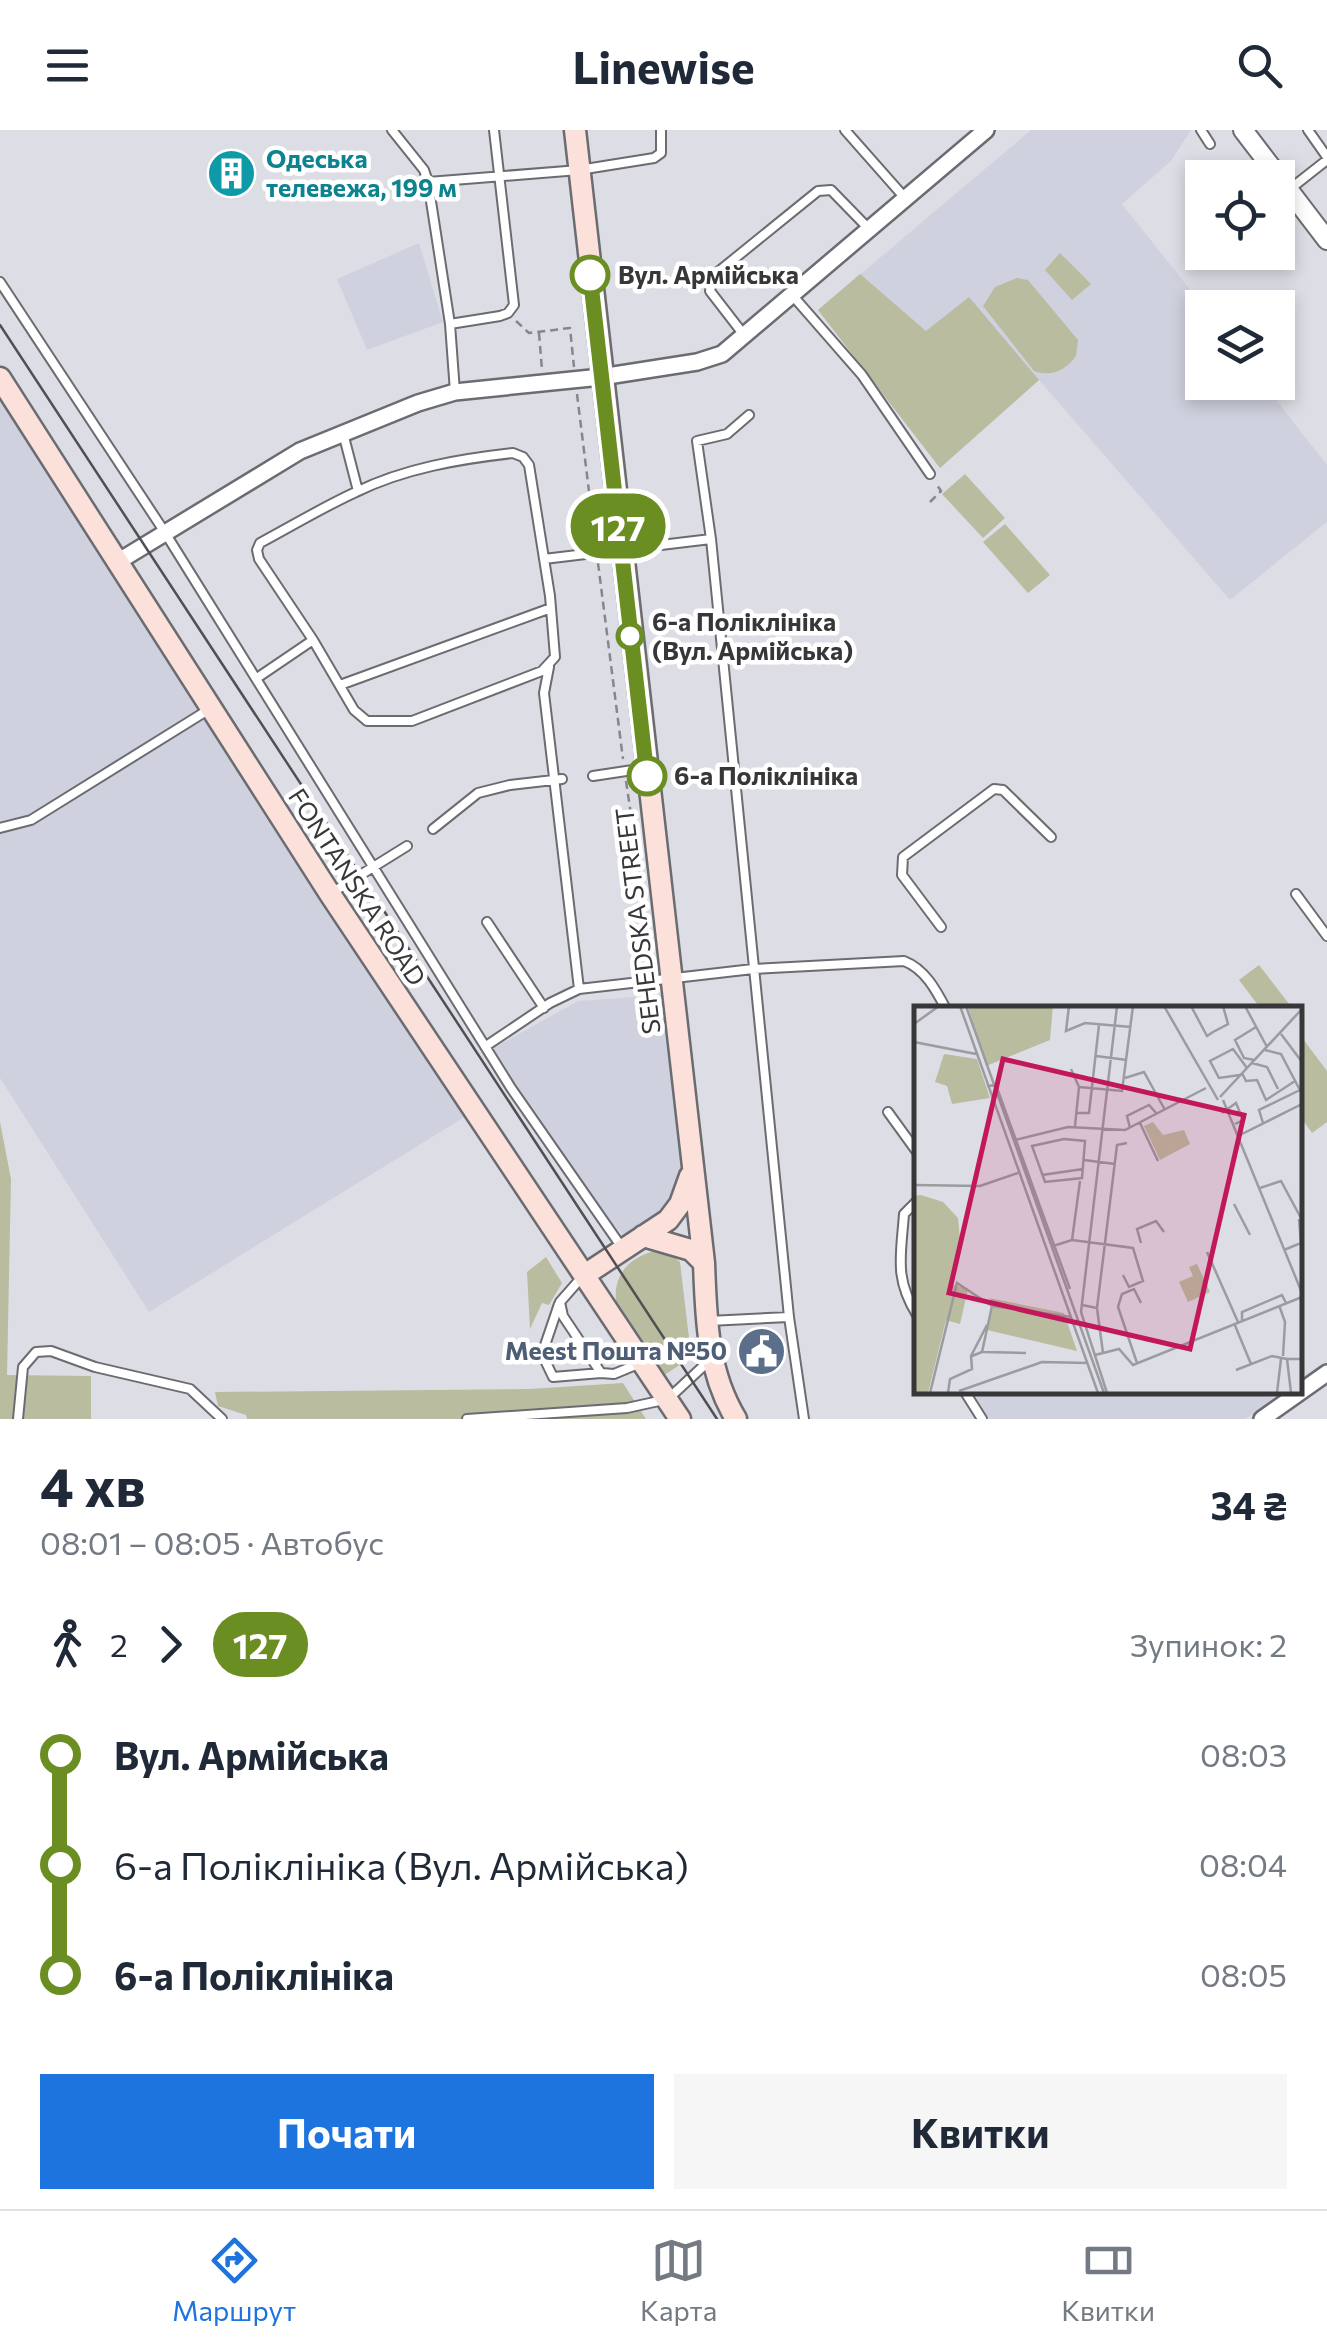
<!DOCTYPE html>
<html lang="uk">
<head>
<meta charset="utf-8">
<style>
  :root { --surface:#fff; --page:#f6f6f7; --text:#1f2937; --muted:#747a83; --line:#e0e1e3; --accent:#1e74de }
  body { margin:0; font-family:Commissioner,sans-serif; background:var(--page); color:var(--text); height:100vh; display:flex; flex-direction:column; font-size:38px; white-space:nowrap }
  * { box-sizing:border-box; margin:0 }
  p { font-size:32px; color:var(--muted) }
  .icon { flex:none; width:55px; height:55px; fill:none; stroke:currentColor; stroke-width:2; stroke-linecap:round; stroke-linejoin:round }
  .map { position:relative; height:1289px; overflow:hidden }
  .details { display:flex; flex-direction:column; background:var(--surface); flex:1 }
  .details>* { flex:none }
  .badge { padding:0 20px; border-radius:32px; font-size:35px; line-height:65px }
  .controls { position:absolute; left:1185px; top:30px; display:grid; gap:20px }
  .controls a { display:grid; place-items:center; width:110px; height:110px; border-radius:0px; background:var(--surface); box-shadow:0 5px 15px #0003; font-size:50px }
  .map>.badge { position:absolute; translate:-50% -50%; box-shadow:0 0 0 5px #fff }
  .legs { display:flex; align-items:center; gap:15px; height:110px; padding:0 40px; font-size:32px }
  .legs p { margin-inline-start:auto }
  .summary { display:flex; align-items:center; justify-content:space-between; height:170px; padding:0 40px }
  h1 { font-size:55px; font-weight:700; line-height:75px }
  .cta { display:flex; gap:20px; margin-top:auto; padding:20px 40px }
  .cta a { flex:1; height:115px; border-radius:0px; background:var(--accent); color:#fff; font-size:40px; font-weight:700; line-height:115px; text-align:center }
  .cta a+a { background:var(--page); color:var(--text) }
  ul { padding:0 40px; list-style:none }
  li { display:flex; align-items:center; gap:35px; height:110px; font-size:38px }
  li i { display:grid; place-items:center; width:15px; height:100%; margin:0 12px; background:currentColor }
  li i::after { content:''; width:25px; height:25px; margin:-12px; border:8px solid; border-radius:50%; background:var(--surface) }
  li p { margin-inline-start:auto }
  li:first-child i { background:linear-gradient(#0000 50%,currentColor 0) }
  li:last-child i { background:linear-gradient(currentColor 50%,#0000 0) }
  header { display:flex; justify-content:space-between; align-items:center; height:130px; padding:0 40px; background:var(--surface); font-size:45px; font-weight:700 }
  .tab-bar { display:flex; justify-content:space-around; align-items:center; height:140px; border-top:2px solid var(--line); background:var(--surface); font-size:28px; color:var(--muted) }
  .tab-bar a { display:grid; justify-items:center; gap:5px }
  .tab-bar .selected { color:var(--accent) }
  .map>svg:first-child { display:block }
  .built { fill:#cfd1de }
  .green { fill:#b9bc9f }
  .lines { fill:none; stroke-linecap:round; stroke-linejoin:round }
  .service-casing { stroke:#6b6c71; stroke-width:12 }
  .minor-casing { stroke:#6b6c71; stroke-width:20 }
  .tertiary-casing { stroke:#6b6c71; stroke-width:22 }
  .secondary-casing { stroke:#6b6c71; stroke-width:25 }
  .path { stroke:#87878b; stroke-width:2.5; stroke-dasharray:8 5; stroke-linecap:butt }
  .service { stroke:#fff; stroke-width:8 }
  .minor { stroke:#fff; stroke-width:15 }
  .tertiary { stroke:#fff; stroke-width:18 }
  .secondary { stroke:#fce1db; stroke-width:20 }
  .tram { stroke:#505053; stroke-width:2.5 }
  .line-1-casing { stroke:#fff; stroke-width:22 }
  .line-1 { stroke:#6b8e23; stroke-width:15 }
  .stop-1-dot { fill:#fff; stroke:#6b8e23; stroke-width:5 }
  .labels { text-anchor:middle; stroke-width:9; stroke-linejoin:round; paint-order:stroke }
  .culture-label { font-size:25px; font-weight:bold; fill:#0d838f; stroke:#fff; text-anchor:start }
  .stop-label { font-size:25px; font-weight:bold; fill:#373739; stroke:#fff; text-anchor:start }
  .street-label { font-size:25px; fill:#373739; stroke:#fff }
  .service-label { font-size:25px; font-weight:bold; fill:#4e5e75; stroke:#fff; text-anchor:end }
  .inset-road { fill:none; stroke:#9b9ba0; stroke-width:2.5 }
  .view { fill:#c2185b; fill-opacity:0.15; stroke:#c2185b; stroke-width:5 }
  .inset-edge { fill:none; stroke:#373739; stroke-width:5 }
</style>
</head>
<body>
<header><svg class="icon" aria-label="menu" viewBox="0 0 24 24"><path d="M4 6h16M4 12h16M4 18h16"/></svg>Linewise<svg class="icon" aria-label="search" viewBox="0 0 24 24"><circle cx="10" cy="10" r="6"/><path d="M15 15l6 6"/></svg></header>
<div class="map">
<svg width="1327" height="1289" viewBox="0 0 1327 1289">
  <rect width="100%" height="100%" fill="#dddee5"/>
  <path class="built" d="M1031,0H1191L1171,31L1122,74L1204,177L1202,252L1263,253L1327,335V392L1230,470L1039,250L940,338L818,180Z
    M419,113L443,192L367,220L337,149Z
    M0,251L471,983L149,1182L0,948Z
    M663,865L686,1037L670,1075L640,1099L623,1104L596,1080L490,920L578,871Z
    M983,1262H1269L1274,1269L1245,1289H989L976,1266Z"/>
  <path class="green" d="M1060,123L1091,154L1072,170L1045,140Z
    M860,144L926,201L969,167L1039,250L940,338L818,180Z
    M1017,148L1028,150L1078,210L1076,226C1065,241 1051,247 1034,241L983,176L995,157Z
    M965,344L1005,388L983,408L942,364Z
    M1005,394L1050,445L1028,463L983,412Z
    M1259,835L1293,879H1261L1239,850Z
    M1300,905L1327,941V992L1312,1003L1300,986Z
    M0,992L11,1049L7,1245L91,1246V1289H0Z
    M654,1121L671,1124L680,1132L689,1208L681,1234L666,1244L661,1243L618,1183C610,1151 623,1130 654,1121Z
    M546,1127L562,1153L549,1175L542,1173L530,1199L527,1142Z
    M623,1253L646,1289H247L246,1285L218,1276L215,1262L530,1259Z"/>
  <g class="lines">
    <defs>
      <path id="service" d="M392,0L424,40L428,52L450,194L455,262
        M845,0L905,68
        M1201,0L1210,14
        M1308,0L1327,27
        M428,52L579,40L654,28L661,23V0
        M1290,59L1327,30
        M0,152L164,401L511,958L623,1119
        M793,166L862,245L930,344
        M450,194L500,186L508,183L514,175L494,0
        M744,205L710,161L713,146L818,61L831,60L870,100
        M343,303L358,361
        M513,323L523,327L529,335L550,466L555,527L542,541L412,591H367L354,580L313,510L259,429L257,420L260,413C292,396 323,377 356,362C405,338 460,329 513,323Z
        M544,429L711,409
        M549,537L544,563L579,859
        M257,548L313,510
        M340,555L551,478
        M593,646L646,638
        M0,698L31,690L208,580
        M433,699L478,663L510,655L562,649
        M333,762L407,716
        M1296,764L1327,806
        M487,792L544,878
        M941,797L902,745L903,727L994,659L1003,660L1051,707
        M486,916L550,873L579,859L753,839L904,831C925,839 936,860 946,879
        M888,982L917,1022
        M917,1071L904,1084C901,1126 894,1148 917,1185
        M582,1147L560,1172L563,1186L601,1243L614,1244L638,1234
        M559,1174L542,1224L553,1247L601,1243
        M789,1187L804,1289
        M709,1191L789,1187L711,409L697,311L727,304L749,285
        M965,1262L982,1289
        M18,1289L23,1237L36,1222L51,1221L95,1237L190,1259L222,1289
        M467,1289L627,1278L668,1269L711,1229"/>
      <path id="minor" d="M119,431L300,321L418,273L455,262L601,247L697,232L722,224L986,0
        M1262,1289L1327,1243"/>
      <path id="tertiary" d="M1243,0L1327,110"/>
      <path id="secondary" d="M575,0L704,1133C706,1188 707,1241 736,1289
        M0,248L330,764L680,1289
        M643,1106L691,1120L704,1133
        M586,1144L668,1090L680,1074L690,1046"/>
    </defs>
    <use href="#service" class="service-casing"/>
    <use href="#minor" class="minor-casing"/>
    <use href="#tertiary" class="tertiary-casing"/>
    <use href="#secondary" class="secondary-casing"/>
    <path class="path" d="M516,191L529,203L570,198L574,237
      M539,203L542,240
      M577,264L595,410
      M930,372L941,361L937,355
      M598,433L623,629
      M626,651L644,772"/>
    <use href="#service" class="service"/>
    <use href="#minor" class="minor"/>
    <use href="#tertiary" class="tertiary"/>
    <use href="#secondary" class="secondary"/>
    <path class="tram" d="M0,195L717,1289"/>
  </g>
  <g class="lines">
    <defs>
      <path id="line-1" d="M590,145L647,646"/>
    </defs>
    <use href="#line-1" class="line-1-casing"/>
    <use href="#line-1" class="line-1"/>
  </g>
  <defs>
    <symbol id="building-disc" viewBox="-11 -11 22 22"><circle r="9.5" fill="#0f9aa8" stroke="#fff"/><path d="M-4-6H4V6H1V3H-1V6H-4ZM-2.5-4.3h1.7v1.8h-1.7ZM.8-4.3h1.7v1.8H.8ZM-2.5-1h1.7V.8h-1.7ZM.8-1h1.7V.8H.8Z" fill="#fff"/></symbol>
    <symbol id="civic-disc" viewBox="-11 -11 22 22"><circle r="9.5" fill="#5c6f8a" stroke="#fff"/><path d="M-.6-6.5H3V-4.5H.6V-3L4-1V1h2V6H-6V1h2V-1L-.6-3ZM-1.2 2.5V6h2.4V2.5Z" fill="#fff"/></symbol>
  </defs>
  <g fill-rule="evenodd">
    <use href="#building-disc" x="204" y="16" width="55" height="55"/>
    <use href="#civic-disc" x="734" y="1194" width="55" height="55"/>
  </g>
  <g class="stop-1-dot">
    <circle cx="590" cy="145" r="18"/>
    <circle cx="630" cy="506" r="12"/>
    <circle cx="647" cy="646" r="18"/>
  </g>
  <g class="labels">
    <g class="culture-label">
      <text x="266" y="38">Одеська<tspan x="266" dy="29">телевежа, 199 м</tspan></text>
    </g>
    <g class="stop-label">
      <text x="618" y="154">Вул. Армійська</text>
      <text x="652" y="501">6-а Поліклініка<tspan x="652" dy="29">(Вул. Армійська)</tspan></text>
      <text x="674" y="655">6-а Поліклініка</text>
    </g>
    <g class="street-label">
      <text transform="translate(357 757) rotate(57)" y="9">FONTANSKA ROAD</text>
      <text transform="translate(638 791) rotate(-97)" y="9">SEHEDSKA STREET</text>
    </g>
    <g class="service-label">
      <text x="727" y="1230">Meest Пошта №50</text>
    </g>
  </g>
  <g transform="translate(914 876)">
    <rect width="388" height="388" fill="#dddee5"/>
    <path d="M54,0H139L136,34L72,60ZM30,48L63,53L76,92L38,98L33,80L21,76ZM239,116L249,129L270,124L276,138L246,154L230,120ZM7,189L29,196L44,212L47,244L39,279L54,283L46,318L32,314L14,387H0V190ZM283,258L296,286L274,296L265,276L279,270L275,261ZM75,292L150,307L163,345L73,324L80,297Z" fill="#b9bc9f"/>
    <path class="inset-road" d="M46,0L184,387M52,0L190,387M155,0L152,25L171,17L217,21M250,0L304,94M277,0L293,30L299,26M331,0L353,41M0,18L25,0M299,26L314,18L309,0M367,28L388,56M0,36L62,48M351,44L367,48L388,88M182,50L213,54M340,54L330,52L321,34L342,21M338,57L353,61L364,83M157,63L165,81L161,120M328,67L332,75L343,74L352,94L381,75M326,69L305,72L296,55L319,43L333,62M211,72L230,66L251,104M73,80L82,79L156,283M165,81L208,85L219,0M306,91L388,3M309,94L388,287M163,107H175L185,19M308,107L322,97L329,114L321,118M226,117L244,155M349,117L345,104L386,84M216,122L213,110L235,99L243,108M326,129L388,98M150,133L171,135L168,172L131,176L118,140ZM101,134L154,121L211,124L292,82M170,154L201,158M128,169L169,163M0,179L66,180L104,167M346,182L367,175L388,214M320,198L336,229M158,234L166,175M227,237L223,223L242,215L250,226M139,240L158,234L219,242L229,275L215,281L209,269M370,244L387,237L385,213M293,246L324,316M168,299L183,302L203,139L213,137M365,299L371,316L369,350M183,302L189,347M328,314V306L368,289L372,297M320,317L337,358M69,346L112,347M181,349L205,343L219,359L388,291M58,350L68,346L78,300M223,357L204,301L208,288L220,283L227,297M322,364L358,350L373,353M45,385L128,356L173,357M16,387L43,277L78,300L158,311M34,387L36,373L58,363L57,350L73,319M193,387L167,306L203,0M363,387L367,353M377,387L373,353H388"/>
    <path class="view" d="M89,53L330,109L276,343L35,287Z"/>
    <rect width="388" height="388" class="inset-edge"/>
  </g>
</svg>
<div class="controls">
<a><svg class="icon" aria-label="locate" viewBox="0 0 24 24"><circle cx="12" cy="12" r="6"/><path d="M12 2v4M12 18v4M2 12h4M18 12h4"/></svg></a>
<a><svg class="icon" aria-label="layers" viewBox="0 0 24 24"><path d="M12 4l9 5-9 5-9-5zM3 14l9 5 9-5"/></svg></a>
</div>
<b class="badge" style="left:618px;top:396px;background:#6b8e23;color:#fff">127</b>
</div>
<section class="details">
<div class="summary"><div><h1>4 хв</h1><p>08:01 – 08:05 · Автобус</p></div><b>34 ₴</b></div>
<div class="legs"><svg class="icon" aria-label="walk" viewBox="0 0 24 24"><circle cx="13" cy="4" r="2"/><path d="M13 8l-2 6 4 7M11 14l-3 7M7 12l3-4h3l4 4"/></svg>2<svg class="icon" aria-label="forward" viewBox="0 0 24 24"><path d="M9 5l7 7-7 7"/></svg><b class="badge" style="background:#6b8e23;color:#fff">127</b><p>Зупинок: 2</p></div>
<ul>
<li><i style="color:#6b8e23"></i><b>Вул. Армійська</b><p>08:03</p></li>
<li><i style="color:#6b8e23"></i><span>6-а Поліклініка (Вул. Армійська)</span><p>08:04</p></li>
<li><i style="color:#6b8e23"></i><b>6-а Поліклініка</b><p>08:05</p></li>
</ul>
<div class="cta"><a>Почати</a><a>Квитки</a></div>
</section>
<nav class="tab-bar">
<a class="selected"><svg class="icon" aria-label="directions" viewBox="0 0 24 24"><path d="M12 3l9 9-9 9-9-9zM9 14v-3h6M13 9l2 2-2 2"/></svg>Маршрут</a>
<a><svg class="icon" aria-label="map" viewBox="0 0 24 24"><path d="M3 6l6-2 6 2 6-2v14l-6 2-6-2-6 2zM9 4v14M15 6v14"/></svg>Карта</a>
<a><svg class="icon" aria-label="tickets" viewBox="0 0 24 24"><path d="M3 7h18v10H3zM15 7v10"/></svg>Квитки</a>
</nav>
</body>
</html>
